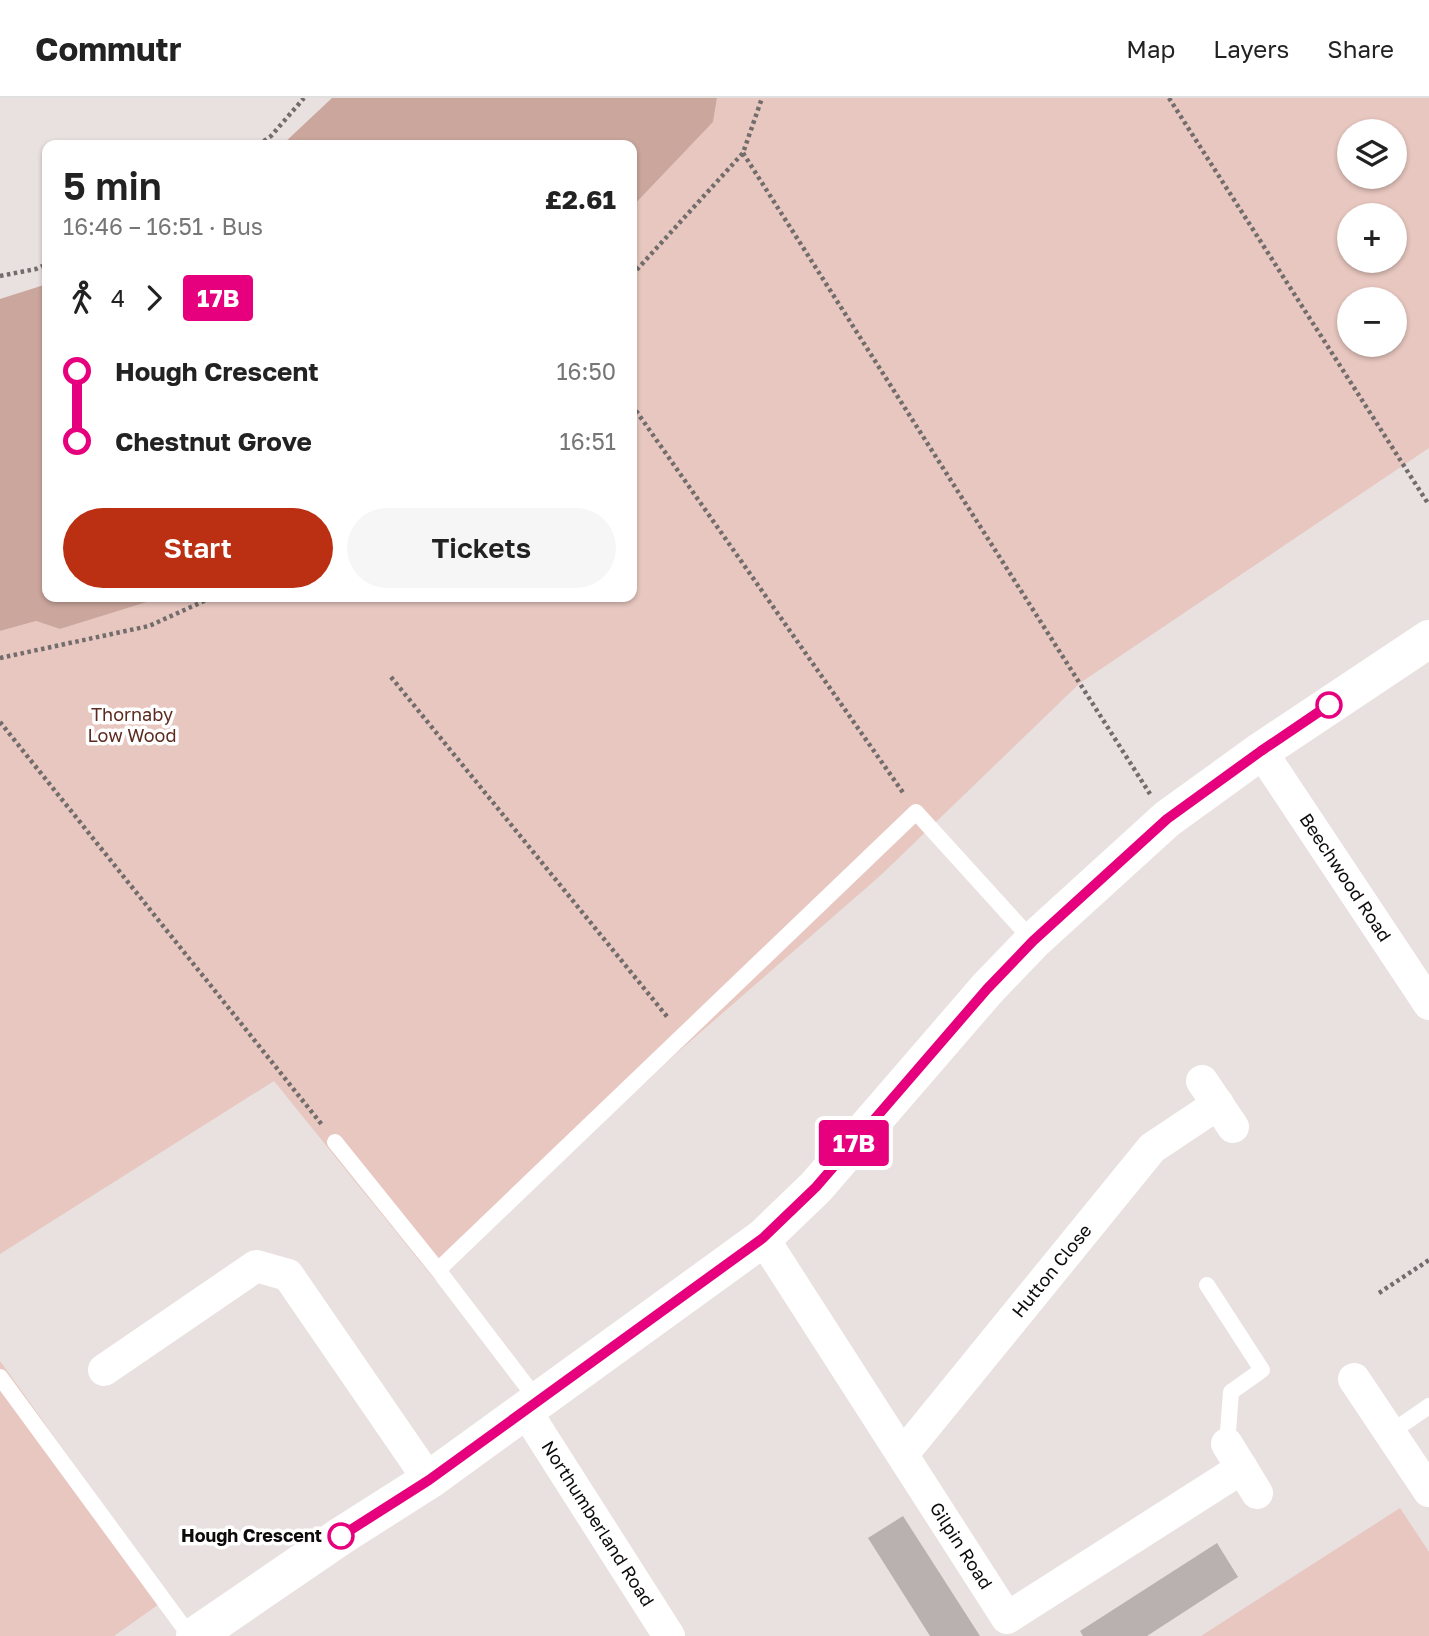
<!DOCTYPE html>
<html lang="en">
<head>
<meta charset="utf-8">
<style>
  :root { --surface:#fff; --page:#f6f6f6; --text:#222; --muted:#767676; --line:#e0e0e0; --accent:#bb3012 }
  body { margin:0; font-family:"Golos Text",sans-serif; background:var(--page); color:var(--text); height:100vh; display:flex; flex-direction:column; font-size:26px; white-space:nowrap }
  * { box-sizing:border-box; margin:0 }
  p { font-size:23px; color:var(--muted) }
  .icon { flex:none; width:38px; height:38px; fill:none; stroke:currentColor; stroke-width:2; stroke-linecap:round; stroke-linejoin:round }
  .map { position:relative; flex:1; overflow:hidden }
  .side { position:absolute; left:42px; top:42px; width:595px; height:462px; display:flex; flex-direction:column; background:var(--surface); border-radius:14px; box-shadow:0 2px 5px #0004 }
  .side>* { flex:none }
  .badge { padding:0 14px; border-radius:5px; font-size:24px; line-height:46px }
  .buttons { position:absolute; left:1337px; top:21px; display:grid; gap:14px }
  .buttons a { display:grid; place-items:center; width:70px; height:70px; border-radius:50%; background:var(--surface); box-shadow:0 2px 5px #0004; font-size:35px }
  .map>.badge { position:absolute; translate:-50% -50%; box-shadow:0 0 0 4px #fff }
  .legs { display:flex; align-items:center; gap:10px; height:77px; padding:0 21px; font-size:23px }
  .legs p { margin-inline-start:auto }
  .summary { display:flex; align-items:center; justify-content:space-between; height:119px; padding:0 21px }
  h1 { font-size:38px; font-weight:600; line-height:52px }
  .cta { display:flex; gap:14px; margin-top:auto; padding:14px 21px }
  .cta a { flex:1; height:80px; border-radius:42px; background:var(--accent); color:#fff; font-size:28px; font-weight:600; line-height:80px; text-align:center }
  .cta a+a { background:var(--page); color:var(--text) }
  ul { padding:0 21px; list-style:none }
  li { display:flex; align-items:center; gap:24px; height:70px; font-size:26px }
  li i { display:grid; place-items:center; width:10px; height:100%; margin:0 9px; background:currentColor }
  li i::after { content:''; width:18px; height:18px; margin:-9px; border:5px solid; border-radius:50%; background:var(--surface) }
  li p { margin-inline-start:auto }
  li:first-child i { background:linear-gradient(#0000 50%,currentColor 0) }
  li:last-child i { background:linear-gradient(currentColor 50%,#0000 0) }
  header { display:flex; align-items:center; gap:42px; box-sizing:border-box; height:98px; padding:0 35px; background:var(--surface); border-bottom:2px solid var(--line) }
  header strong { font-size:33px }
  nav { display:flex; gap:38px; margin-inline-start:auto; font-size:24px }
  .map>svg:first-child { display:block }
  .green { fill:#e7c7bf; fill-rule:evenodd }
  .water { fill:#caa69d }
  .building { fill:#b9b1b0 }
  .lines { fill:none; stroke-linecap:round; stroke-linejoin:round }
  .path { stroke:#726d6c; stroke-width:4.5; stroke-dasharray:3.5 3.5; stroke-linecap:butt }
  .service { stroke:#fff; stroke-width:16 }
  .minor { stroke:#fff; stroke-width:32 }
  .tertiary { stroke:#fff; stroke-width:38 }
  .line-1-casing { stroke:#fff; stroke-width:16 }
  .line-1 { stroke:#e6007e; stroke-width:10 }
  .stop-1-dot { fill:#fff; stroke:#e6007e; stroke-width:3.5 }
  .labels { text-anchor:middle; stroke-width:7; stroke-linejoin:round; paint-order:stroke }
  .park-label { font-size:18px; fill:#5c2b20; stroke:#fff }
  .street-label { font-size:18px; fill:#0e0b0b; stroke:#fff }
  .stop-label { font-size:18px; font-weight:bold; fill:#0e0b0b; stroke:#fff; text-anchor:end }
</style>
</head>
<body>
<header>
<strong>Commutr</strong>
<nav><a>Map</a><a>Layers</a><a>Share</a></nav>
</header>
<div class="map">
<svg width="1429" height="1538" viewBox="0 0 1429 1538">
  <rect width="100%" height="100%" fill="#e9e1df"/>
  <path class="green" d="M717,0H1429V350L1080,585L881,777L671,960L435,1182L274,983L0,1156V533L36,523L60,531L163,499H632V109L713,24ZM1349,33H1395V79H1349ZM1349,117H1395V163H1349ZM1349,201H1395V247H1349Z
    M0,1263L169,1499L114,1538H0Z
    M1400,1410L1429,1454V1538H1201Z"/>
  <path class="water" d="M332,0H717L713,24L632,109V47H282Z
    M47,186V499H163L60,531L36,523L0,533V201Z"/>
  <path class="building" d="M903,1418L980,1538H930L868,1440Z
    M1217,1445L1238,1479L1147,1538H1083L1080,1533Z"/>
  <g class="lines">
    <path class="path" d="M1169,0L1429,407
      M258,47L271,38L304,0
      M743,55L1150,696
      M632,177L743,55L762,0
      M0,178L36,171L47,166
      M632,307L904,696
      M0,560L149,528L213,499
      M391,579L669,921
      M0,624L323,1028
      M1379,1195L1429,1162"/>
    <path class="service" d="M335,1044L438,1172L538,1303
      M438,1172L916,714L1033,843
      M1207,1187L1262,1272L1231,1294L1227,1346
      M0,1279L190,1538
      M1390,1335L1429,1308"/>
    <g class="minor">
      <path id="s1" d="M1261,653L1429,906"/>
      <path d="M1202,983L1233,1029"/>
      <path id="s2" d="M763,1140L1007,1520L1242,1370"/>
      <path d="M104,1272L256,1168L288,1177L429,1382"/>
      <path d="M1354,1281L1429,1393"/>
      <path id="s3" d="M525,1312L669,1538"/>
      <path d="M1227,1346L1257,1395"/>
      <path id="s4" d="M903,1356L1152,1050L1218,1006"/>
    </g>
    <path class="tertiary" d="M195,1538L341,1438L429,1382L763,1140L816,1089L987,891L1033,843L1167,721L1261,653L1429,541"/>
  </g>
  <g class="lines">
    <defs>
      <path id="line-1" d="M341,1438L429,1382L763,1140L816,1089L987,891L1033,843L1167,721L1261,653L1329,607"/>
    </defs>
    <use href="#line-1" class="line-1-casing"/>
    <use href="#line-1" class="line-1"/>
  </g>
  <g class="stop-1-dot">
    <circle cx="1329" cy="607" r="12"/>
    <circle cx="341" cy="1438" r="12"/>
  </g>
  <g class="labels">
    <g class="park-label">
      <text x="132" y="623">Thornaby<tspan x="132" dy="21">Low Wood</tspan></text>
    </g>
    <g class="street-label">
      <text dy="6" stroke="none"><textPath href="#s1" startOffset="152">Beechwood Road</textPath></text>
      <text dy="6" stroke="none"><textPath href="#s4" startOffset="236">Hutton Close</textPath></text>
      <text dy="6" stroke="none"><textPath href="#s3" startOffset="135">Northumberland Road</textPath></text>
      <text dy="6" stroke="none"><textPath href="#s2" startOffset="366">Gilpin Road</textPath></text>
    </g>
    <g class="stop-label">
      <text x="322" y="1444">Hough Crescent</text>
    </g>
  </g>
</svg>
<div class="buttons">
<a><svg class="icon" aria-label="layers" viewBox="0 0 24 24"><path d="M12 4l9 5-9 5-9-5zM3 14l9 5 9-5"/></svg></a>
<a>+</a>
<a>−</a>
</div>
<b class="badge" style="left:854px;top:1045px;background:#e6007e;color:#fff">17B</b>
<section class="side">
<div class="summary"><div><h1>5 min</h1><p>16:46 – 16:51 · Bus</p></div><b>£2.61</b></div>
<div class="legs"><svg class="icon" aria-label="walk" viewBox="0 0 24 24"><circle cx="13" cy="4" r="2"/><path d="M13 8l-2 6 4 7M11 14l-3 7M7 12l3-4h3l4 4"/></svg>4<svg class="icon" aria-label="forward" viewBox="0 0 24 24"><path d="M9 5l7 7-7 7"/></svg><b class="badge" style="background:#e6007e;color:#fff">17B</b></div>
<ul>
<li><i style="color:#e6007e"></i><b>Hough Crescent</b><p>16:50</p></li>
<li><i style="color:#e6007e"></i><b>Chestnut Grove</b><p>16:51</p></li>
</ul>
<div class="cta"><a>Start</a><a>Tickets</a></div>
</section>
</div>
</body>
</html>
